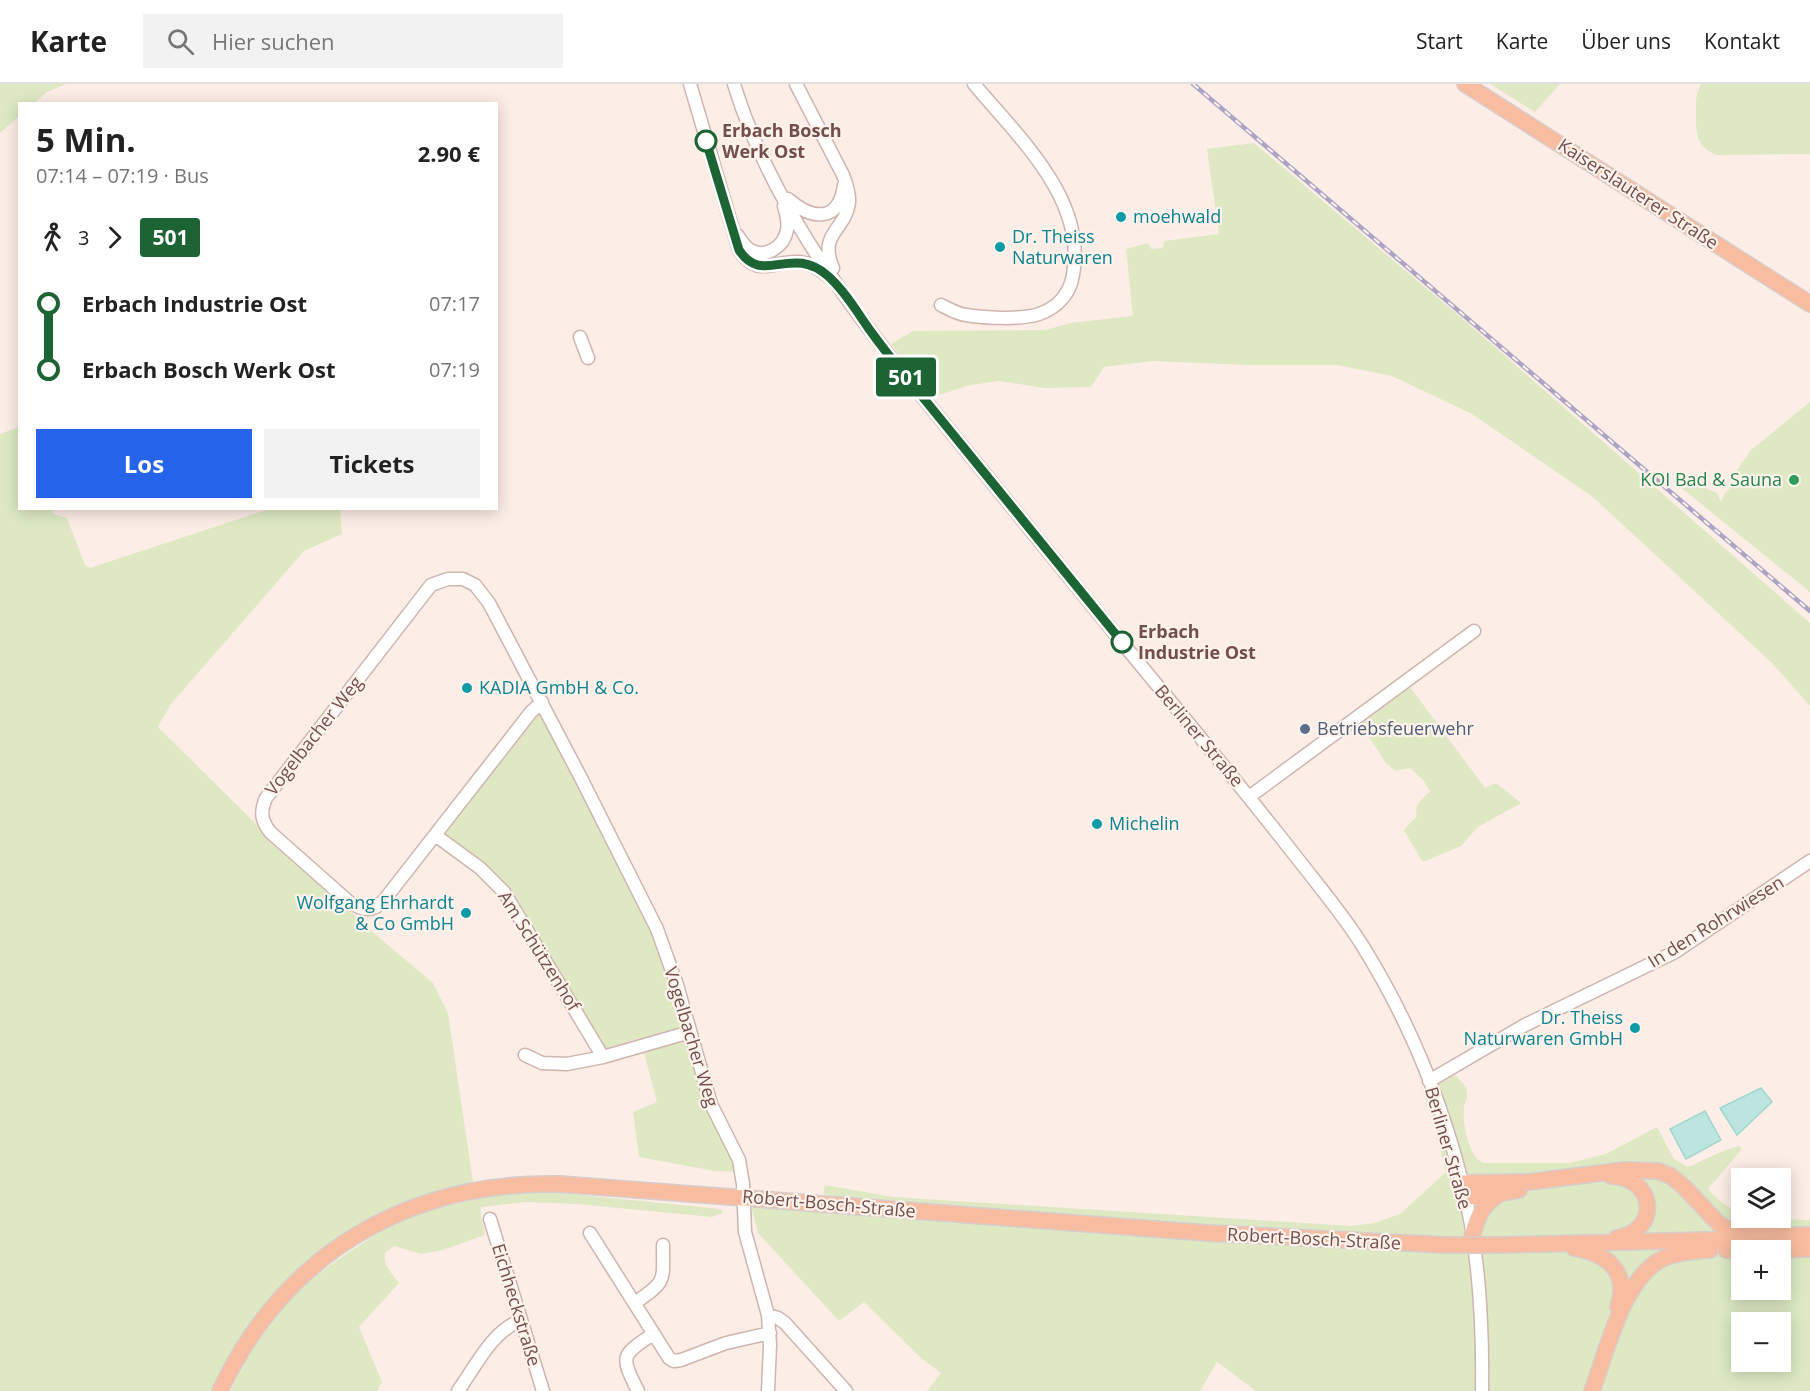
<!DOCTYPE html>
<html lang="de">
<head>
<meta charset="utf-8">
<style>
  :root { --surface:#fff; --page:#f2f2f2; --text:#222; --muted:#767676; --line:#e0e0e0; --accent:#2563eb }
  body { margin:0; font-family:"Open Sans",sans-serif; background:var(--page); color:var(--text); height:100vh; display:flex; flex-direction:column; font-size:22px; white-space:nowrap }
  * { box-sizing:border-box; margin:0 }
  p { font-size:20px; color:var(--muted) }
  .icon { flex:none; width:33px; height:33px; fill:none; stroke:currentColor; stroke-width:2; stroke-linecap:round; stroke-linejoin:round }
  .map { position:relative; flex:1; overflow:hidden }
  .drawer { position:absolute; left:18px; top:18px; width:480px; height:408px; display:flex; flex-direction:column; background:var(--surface); border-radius:0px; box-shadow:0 3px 15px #0003 }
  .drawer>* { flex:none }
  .badge { padding:0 12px; border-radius:4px; font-size:21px; line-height:39px }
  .fabs { position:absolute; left:1731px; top:1084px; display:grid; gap:12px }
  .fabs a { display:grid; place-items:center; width:60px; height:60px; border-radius:0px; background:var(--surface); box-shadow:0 3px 15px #0003; font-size:30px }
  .map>.badge { position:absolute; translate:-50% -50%; box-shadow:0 0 0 3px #fff }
  .legs { display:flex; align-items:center; gap:9px; height:66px; padding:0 18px; font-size:20px }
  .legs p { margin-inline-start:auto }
  .headline { display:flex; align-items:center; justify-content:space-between; height:102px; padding:0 18px }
  h1 { font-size:33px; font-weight:700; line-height:45px }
  .button { display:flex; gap:12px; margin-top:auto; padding:12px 18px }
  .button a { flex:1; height:69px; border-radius:0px; background:var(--accent); color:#fff; font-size:24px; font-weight:700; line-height:69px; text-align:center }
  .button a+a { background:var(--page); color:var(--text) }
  ul { padding:0 18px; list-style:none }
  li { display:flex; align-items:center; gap:21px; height:66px; font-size:22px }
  li i { display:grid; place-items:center; width:9px; height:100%; margin:0 8px; background:currentColor }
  li i::after { content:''; width:15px; height:15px; margin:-8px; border:4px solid; border-radius:50%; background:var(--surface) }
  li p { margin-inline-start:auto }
  li:first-child i { background:linear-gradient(#0000 50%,currentColor 0) }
  li:last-child i { background:linear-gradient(currentColor 50%,#0000 0) }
  header { display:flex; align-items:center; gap:36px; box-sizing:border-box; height:84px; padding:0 30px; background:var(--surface); border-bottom:2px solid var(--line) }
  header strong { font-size:28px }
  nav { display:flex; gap:33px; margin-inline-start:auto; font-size:21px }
  .search { width:420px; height:54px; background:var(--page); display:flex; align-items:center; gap:15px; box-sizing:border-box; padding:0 21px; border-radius:0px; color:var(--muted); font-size:22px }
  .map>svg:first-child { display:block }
  .green { fill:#dee9c4; fill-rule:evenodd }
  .water { fill:#bbe5de; stroke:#a1d6cf; stroke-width:1.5 }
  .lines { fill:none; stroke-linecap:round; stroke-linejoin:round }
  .minor-casing { stroke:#cfb4af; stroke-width:15 }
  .major-casing { stroke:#d8cdcd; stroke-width:18 }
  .minor { stroke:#fff; stroke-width:12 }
  .major { stroke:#f8bda0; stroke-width:15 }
  .rail-casing { stroke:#aca4c5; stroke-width:4.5 }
  .rail { stroke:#fef2ec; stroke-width:2; stroke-dasharray:7; stroke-linecap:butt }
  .major-bridge-casing { stroke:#d8cdcd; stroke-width:18; stroke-linecap:butt }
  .major-bridge { stroke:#f8bda0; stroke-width:15 }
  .line-1-casing { stroke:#fff; stroke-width:14 }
  .line-1 { stroke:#1c6434; stroke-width:9 }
  .stop-1-dot { fill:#fff; stroke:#1c6434; stroke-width:3 }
  .culture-dot { fill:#0f9aa8; stroke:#fef2ec; stroke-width:2 }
  .leisure-dot { fill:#2e9e5b; stroke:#fef2ec; stroke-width:2 }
  .service-dot { fill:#5c6f8a; stroke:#fef2ec; stroke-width:2 }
  .labels { text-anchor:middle; stroke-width:4.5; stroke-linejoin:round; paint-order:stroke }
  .stop-label { font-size:18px; font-weight:bold; fill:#744e4b; stroke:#fef2ec; text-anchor:start }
  .street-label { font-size:18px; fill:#744e4b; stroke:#fef2ec }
  .culture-label { font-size:18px; fill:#0d838f; stroke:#fef2ec; text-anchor:start }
  .leisure-label { font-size:18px; fill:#27864d; stroke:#fef2ec; text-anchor:end }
  .service-label { font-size:18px; fill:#4e5e75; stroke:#fef2ec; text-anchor:start }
</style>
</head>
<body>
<header>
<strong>Karte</strong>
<div class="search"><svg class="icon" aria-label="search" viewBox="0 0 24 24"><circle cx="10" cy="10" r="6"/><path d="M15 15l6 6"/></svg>Hier suchen</div>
<nav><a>Start</a><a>Karte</a><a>Über uns</a><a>Kontakt</a></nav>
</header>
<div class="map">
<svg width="1810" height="1307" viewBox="0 0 1810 1307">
  <rect width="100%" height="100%" fill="#fcede6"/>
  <path class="green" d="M0,0H66L47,8L34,19L20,20L19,32L0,49Z
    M1490,0H1560L1535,28Z
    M1701,0H1810V70L1717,71C1698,64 1696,52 1696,33C1696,20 1695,11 1701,0Z
    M1254,59L1464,236L1810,539V622L1773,580L1593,413L1472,330L1392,292L1337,281H1249L1152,277L1104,283L1091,303L1045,304L999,297L970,301L933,313L891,260L913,247L1046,246L1070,239L1133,232L1126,165L1148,159L1151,165L1163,164L1164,157L1219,150L1207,65Z
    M1810,318V508L1679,402L1692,393L1701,395L1706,404L1717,409L1721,418L1725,409L1733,402L1737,386L1751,366Z
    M19,343L20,424L52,425L54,430L67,434L85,481L90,484L269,425H340L342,450L304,467L171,620L158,643L264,748L369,845L433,899L448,929L473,1098L425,1112L375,1135L327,1165L215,1307H0V350Z
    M1410,603L1485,704L1496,699L1521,719L1478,743L1461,762L1425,777H1422L1404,746L1417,732C1413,721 1423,715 1430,707L1423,696L1410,684L1395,687L1386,679L1360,639Z
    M543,604L660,844L679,888L719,1034L744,1088L715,1087L639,1073L633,1028L657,1018L640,954L604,965L479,779L432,745Z
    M1453,989C1457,994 1467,1001 1467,1008C1468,1012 1465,1018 1464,1022C1462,1038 1468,1072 1483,1079H1569L1606,1070L1657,1043L1674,1075L1688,1083L1723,1067L1739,1062L1742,1065L1708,1105L1720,1117L1741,1131L1742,1134L1810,1136V1307H1256L1217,1278L1200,1307H927L941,1289L922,1275L864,1218L839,1237L758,1149L751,1122L1022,1142L1448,1168L1499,1169V1154L1254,1145L860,1116L823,1110L825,1101L893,1113L1351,1142L1375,1139L1400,1130L1446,1088L1432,1032L1422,1006ZM1742,1167H1780V1206H1742ZM1742,1239H1780V1278H1742Z
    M518,1108H551L721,1125L723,1129L712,1133L577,1120L526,1118L481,1123C479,1132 484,1141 485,1151L443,1166L421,1170L394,1162L385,1169C383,1181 392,1190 399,1199L359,1243L382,1298L377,1307H231C245,1273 274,1232 301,1205C317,1190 336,1177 355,1164C368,1156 381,1146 394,1140C433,1123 476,1114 518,1108Z"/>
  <path class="water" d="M1761,1004L1772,1018L1737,1051L1720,1024Z
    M1705,1027L1721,1056L1686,1075L1670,1045Z"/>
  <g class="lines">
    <defs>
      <path id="minor" d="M690,0L739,166C758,195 773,176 799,178C811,179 820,185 829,193
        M734,0C767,109 837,206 907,294C990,396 1073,499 1157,601C1206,660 1254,719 1301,779C1322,806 1344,832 1362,861C1407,933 1441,1015 1462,1098C1479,1165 1483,1238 1482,1307
        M796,0L843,91C846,99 850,109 849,119C845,147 818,149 833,184
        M788,115C812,136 839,139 844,101
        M737,151C741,156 744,162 750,166C765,175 784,163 787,146C789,138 786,130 784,122
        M941,221C949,225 957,230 966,231C985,234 1021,236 1039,230C1057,224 1070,210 1073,191C1087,115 1018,53 974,0
        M580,253L588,274
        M542,618L531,628L385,815C374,829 362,827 348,817L270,748C261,736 260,728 266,714L431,501L448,495H463L475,501L489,519L582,696L657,845L677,901L711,1020L739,1076L743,1100L745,1148L768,1231L770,1261L768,1307
        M1249,713L1474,547
        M435,751L480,784L504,808L603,973
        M525,971L542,979L567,980L603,973L690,948
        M1429,997L1525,941L1675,868L1810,777
        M490,1135L543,1307
        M590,1149L669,1274L674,1277L681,1276L726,1259L770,1249
        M635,1219C667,1196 663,1199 663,1161
        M768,1231L778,1234L785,1239L846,1307
        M458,1307C476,1282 491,1248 521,1236
        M638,1307C620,1271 621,1272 653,1250"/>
      <path id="major" d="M1465,0L1810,220
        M1611,1092C1657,1094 1660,1147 1617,1154
        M1462,1099L1529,1098L1625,1086L1658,1087L1671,1092L1684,1103L1720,1141C1747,1155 1780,1151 1810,1151
        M1464,1112L1479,1113L1519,1106
        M1472,1153C1477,1134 1481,1122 1498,1111
        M1499,1161L1745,1155
        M1574,1164C1606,1169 1630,1187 1618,1223
        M1726,1166L1810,1165
        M220,1307C285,1169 408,1097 559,1100L1207,1149L1448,1161
        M1592,1307C1607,1267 1623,1193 1664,1174C1678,1168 1695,1167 1710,1166"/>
    </defs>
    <use href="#minor" class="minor-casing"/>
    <use href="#major" class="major-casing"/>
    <use href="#minor" class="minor"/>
    <use href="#major" class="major"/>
    <defs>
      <path id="rail" d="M1193,0L1810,527"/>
    </defs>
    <use href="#rail" class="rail-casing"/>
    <use href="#rail" class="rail"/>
    <defs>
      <path id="major-bridge" d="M1448,1161H1499"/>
    </defs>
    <use href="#major-bridge" class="major-bridge-casing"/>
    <use href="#major-bridge" class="major-bridge"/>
  </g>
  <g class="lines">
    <defs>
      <path id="line-1" d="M706,57L739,166C763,203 791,159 828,192C846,208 858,230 872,249C885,267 898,283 912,300C981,386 1051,472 1122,558"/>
    </defs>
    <use href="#line-1" class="line-1-casing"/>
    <use href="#line-1" class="line-1"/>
  </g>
  <g class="stop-1-dot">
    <circle cx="706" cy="57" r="10"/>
    <circle cx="1122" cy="558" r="10"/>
  </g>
  <g class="culture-dot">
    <circle cx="1121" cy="133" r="6"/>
    <circle cx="1000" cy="163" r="6"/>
    <circle cx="467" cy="604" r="6"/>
    <circle cx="1097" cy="740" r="6"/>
    <circle cx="466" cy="829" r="6"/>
    <circle cx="1635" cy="944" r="6"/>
  </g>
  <circle class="leisure-dot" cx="1794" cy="396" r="6"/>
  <circle class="service-dot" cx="1305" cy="645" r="6"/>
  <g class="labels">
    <g class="stop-label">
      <text x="722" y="53">Erbach Bosch<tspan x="722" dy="21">Werk Ost</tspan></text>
      <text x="1138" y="554">Erbach<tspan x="1138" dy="21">Industrie Ost</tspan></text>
    </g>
    <g class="street-label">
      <text transform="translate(1638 110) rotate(33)" y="6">Kaiserslauterer Straße</text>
      <text transform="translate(314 652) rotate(-52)" y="6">Vogelbacher Weg</text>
      <text transform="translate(1199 652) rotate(50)" y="6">Berliner Straße</text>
      <text transform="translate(1716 838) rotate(-32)" y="6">In den Rohrwiesen</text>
      <text transform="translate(539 867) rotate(58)" y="6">Am Schützenhof</text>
      <text transform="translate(691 953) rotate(73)" y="6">Vogelbacher Weg</text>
      <text transform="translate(1448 1064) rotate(74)" y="6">Berliner Straße</text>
      <text transform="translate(829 1120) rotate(5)" y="6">Robert-Bosch-Straße</text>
      <text transform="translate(1314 1155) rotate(3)" y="6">Robert-Bosch-Straße</text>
      <text transform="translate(516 1221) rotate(73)" y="6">Eichheckstraße</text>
    </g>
    <g class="culture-label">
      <text x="1133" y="139">moehwald</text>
      <text x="1012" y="159">Dr. Theiss<tspan x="1012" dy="21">Naturwaren</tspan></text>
      <text x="479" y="610">KADIA GmbH &amp; Co.</text>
      <text x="1109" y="746">Michelin</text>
      <text x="454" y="825" text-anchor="end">Wolfgang Ehrhardt<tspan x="454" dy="21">&amp; Co GmbH</tspan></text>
      <text x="1623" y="940" text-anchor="end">Dr. Theiss<tspan x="1623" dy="21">Naturwaren GmbH</tspan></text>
    </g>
    <g class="leisure-label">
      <text x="1782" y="402">KOI Bad &amp; Sauna</text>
    </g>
    <g class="service-label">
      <text x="1317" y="651">Betriebsfeuerwehr</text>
    </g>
  </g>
</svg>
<div class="fabs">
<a><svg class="icon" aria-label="layers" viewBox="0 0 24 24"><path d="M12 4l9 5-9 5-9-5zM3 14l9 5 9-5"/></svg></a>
<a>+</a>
<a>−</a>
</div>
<b class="badge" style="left:906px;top:293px;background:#1c6434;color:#fff">501</b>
<section class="drawer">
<div class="headline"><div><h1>5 Min.</h1><p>07:14 – 07:19 · Bus</p></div><b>2.90 €</b></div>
<div class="legs"><svg class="icon" aria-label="walk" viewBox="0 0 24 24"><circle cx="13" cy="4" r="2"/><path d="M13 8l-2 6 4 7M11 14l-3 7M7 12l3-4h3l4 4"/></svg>3<svg class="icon" aria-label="forward" viewBox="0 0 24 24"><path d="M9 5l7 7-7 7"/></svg><b class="badge" style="background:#1c6434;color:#fff">501</b></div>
<ul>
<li><i style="color:#1c6434"></i><b>Erbach Industrie Ost</b><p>07:17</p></li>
<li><i style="color:#1c6434"></i><b>Erbach Bosch Werk Ost</b><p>07:19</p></li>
</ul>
<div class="button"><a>Los</a><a>Tickets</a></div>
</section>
</div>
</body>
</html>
